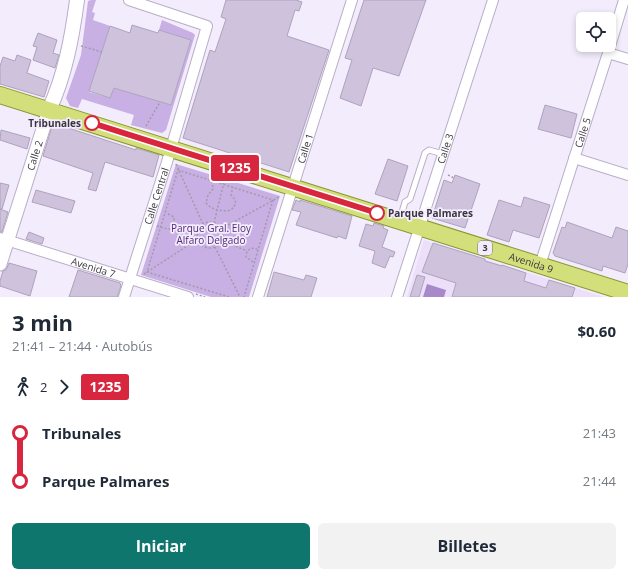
<!DOCTYPE html>
<html lang="es">
<head>
<meta charset="utf-8">
<style>
  :root { --surface:#fff; --page:#f2f2f3; --text:#1f2937; --muted:#747a83; --accent:#0f766e }
  body { margin:0; font-family:"Open Sans",sans-serif; background:var(--page); color:var(--text); height:100vh; display:flex; flex-direction:column; font-size:15px; white-space:nowrap }
  * { box-sizing:border-box; margin:0 }
  p { font-size:13px; color:var(--muted) }
  .icon { flex:none; width:22px; height:22px; fill:none; stroke:currentColor; stroke-width:2; stroke-linecap:round; stroke-linejoin:round }
  .map { position:relative; height:297px; overflow:hidden }
  .drawer { display:flex; flex-direction:column; background:var(--surface); flex:1 }
  .drawer>* { flex:none }
  .badge { padding:0 8px; border-radius:3px; font-size:14px; line-height:26px }
  .fabs { position:absolute; left:576px; top:12px; display:grid; gap:8px }
  .fabs a { display:grid; place-items:center; width:40px; height:40px; border-radius:6px; background:var(--surface); box-shadow:0 2px 6px #0003; font-size:20px }
  .map>.badge { position:absolute; translate:-50% -50%; box-shadow:0 0 0 2px #fff }
  .legs { display:flex; align-items:center; gap:6px; height:44px; padding:0 12px; font-size:13px }
  .legs p { margin-inline-start:auto }
  .summary { display:flex; align-items:center; justify-content:space-between; height:68px; padding:0 12px }
  h1 { font-size:22px; font-weight:700; line-height:30px }
  .button { display:flex; gap:8px; margin-top:auto; padding:8px 12px }
  .button a { flex:1; height:46px; border-radius:6px; background:var(--accent); color:#fff; font-size:16px; font-weight:700; line-height:46px; text-align:center }
  .button a+a { background:var(--page); color:var(--text) }
  ul { padding:0 12px; list-style:none }
  li { display:flex; align-items:center; gap:14px; height:48px; font-size:15px }
  li i { display:grid; place-items:center; width:6px; height:100%; margin:0 5px; background:currentColor }
  li i::after { content:''; width:10px; height:10px; margin:-5px; border:3px solid; border-radius:50%; background:var(--surface) }
  li p { margin-inline-start:auto }
  li:first-child i { background:linear-gradient(#0000 50%,currentColor 0) }
  li:last-child i { background:linear-gradient(currentColor 50%,#0000 0) }
  .map>svg:first-child { display:block }
  .built { fill:#ebdffa }
  .green { fill:#c8afe4 }
  .water { fill:#a788c9 }
  .building { fill:#cec2dc; stroke:#aea3bc }
  .lines { fill:none; stroke-linecap:round; stroke-linejoin:round }
  .service-casing { stroke:#b9aec7; stroke-width:7 }
  .minor-casing { stroke:#b9aec7; stroke-width:12 }
  .tertiary-casing { stroke:#b9aec7; stroke-width:15 }
  .secondary-casing { stroke:#b9aec7; stroke-width:16 }
  .primary-casing { stroke:#89962d; stroke-width:18 }
  .path { stroke:#a19ba8; stroke-width:1.5; stroke-dasharray:2 2; stroke-linecap:butt }
  .service { stroke:#fff; stroke-width:5 }
  .minor { stroke:#fff; stroke-width:10 }
  .tertiary { stroke:#fff; stroke-width:13 }
  .secondary { stroke:#fff; stroke-width:14 }
  .primary { stroke:#d2df7b; stroke-width:16 }
  .line-1-casing { stroke:#fff; stroke-width:9 }
  .line-1 { stroke:#d7263d; stroke-width:6 }
  .stop-1-dot { fill:#fff; stroke:#d7263d; stroke-width:2 }
  .labels { text-anchor:middle; stroke-width:3.5; stroke-linejoin:round; paint-order:stroke }
  .shield { fill:#f3ecfc; stroke:#726c78; stroke-width:1 }
  .shield-label { font-size:9px; font-weight:bold; fill:#3a353f }
  .stop-label { font-size:10px; font-weight:bold; fill:#3a353f; stroke:#f3ecfc; text-anchor:end }
  .street-label { font-size:10px; fill:#3a353f; stroke:#f3ecfc }
  .park-label { font-size:10px; fill:#542a78; stroke:#f3ecfc }
</style>
</head>
<body>
<div class="map">
<svg width="628" height="297" viewBox="0 0 628 297">
  <rect width="100%" height="100%" fill="#f3ecfc"/>
  <path class="built" d="M424,240L604,297H407Z"/>
  <path class="green" d="M91,0H96L92,12L95,13L93,20L110,26L89,92L110,98L114,88L171,105L191,40L159,30L162,20L193,33L195,35L166,130L162,133L131,125L134,115L82,99L78,108L70,106L66,98L81,55L88,1Z
    M176,164L280,196L249,297H211L141,275Z"/>
  <path class="water" d="M427,284L446,290L444,297H423Z"/>
  <path class="building" d="M226,0H296L302,2L299,11L295,10L287,36L329,50L289,172L183,138L210,50L215,52L226,19L221,17Z
    M364,0H426L399,76L373,68L361,106L340,98L352,60L345,58Z
    M132,25L158,33L159,30L191,40L171,105L114,88L110,98L89,91L110,26L130,33Z
    M38,33L57,40L53,53L59,55L55,68L33,60L37,47L33,46Z
    M17,55L31,60L27,73L49,81L44,97L0,84V66L3,57L15,61Z
    M545,105L577,114L571,138L538,129Z
    M53,123L136,150V148L159,155L153,177L105,162L96,191L88,189L93,173L43,156Z
    M1,130L30,138L27,149L0,140Z
    M388,159L408,166L397,201L375,194Z
    M455,175L480,184L465,228L432,218L444,180L452,183Z
    M0,183L9,185L2,209H0Z
    M36,190L75,201L71,213L32,202Z
    M524,197L550,205L539,238L513,230L509,242L487,235L499,200L521,207Z
    M296,200L300,202V200L352,216L346,239L338,236L337,238L296,225L301,212L292,210Z
    M0,209L8,212L2,232H0Z
    M567,222L612,238L616,227L628,231V264L625,273L603,266L602,271L555,256L553,253L562,227L565,228Z
    M374,223L384,226L383,228L388,230L382,247L395,252L393,257L390,256L385,268L372,263L375,251L359,246L366,224L373,226Z
    M29,232L44,238L42,244L26,239Z
    M433,243L485,259V261L502,266V265L526,273L524,281L546,288L549,280L575,288L572,297H452L456,283L422,272Z
    M9,263L37,271L30,296L0,286V281L3,271L6,270Z
    M78,270L120,283L121,286L117,297H69Z
    M274,272L304,280L306,275L317,278L311,297H267Z
    M417,275L425,277L419,297H410Z"/>
  <g class="lines">
    <defs>
      <path id="service" d="M400,219L405,202L410,199L425,153L429,150L443,154"/>
      <g id="minor">
        <path d="M608,53L628,59"/>
        <path d="M574,158L628,175"/>
        <path id="s1" d="M0,238L188,297"/>
        <path id="s2" d="M540,265L608,53L624,0"/>
        <path id="s3" d="M124,297L167,162L207,26L129,0"/>
        <path id="s4" d="M258,297L352,0"/>
        <path id="s5" d="M397,297L493,0"/>
      </g>
      <g id="tertiary">
        <path id="s6" d="M0,264L49,110"/>
      </g>
      <path id="secondary" d="M49,110C65,75 72,38 77,0"/>
      <g id="primary">
        <path id="s7" d="M0,95L628,293"/>
      </g>
    </defs>
    <use href="#service" class="service-casing"/>
    <use href="#minor" class="minor-casing"/>
    <use href="#tertiary" class="tertiary-casing"/>
    <use href="#secondary" class="secondary-casing"/>
    <use href="#primary" class="primary-casing"/>
    <path class="path" d="M81,46L102,52
      M146,126L160,102
      M176,164L203,224
      M448,175L454,178
      M212,181L213,189L208,195L206,203C212,210 222,212 231,210C237,204 237,201 231,195L233,187
      M197 235a13 13 0 1 1 26 0a13 13 0 1 1-26 0Z
      M214,223L225,178
      M157,226L167,229H171L174,224V217L166,213
      M221,229L279,197
      M221,240L247,251
      M215,247L240,297
      M253,262L246,257L247,251C251,248 254,247 258,250
      M144,274L198,239
      M196,294L205,297
      M229,297L147,272L178,170L273,200L244,297"/>
    <use href="#service" class="service"/>
    <use href="#minor" class="minor"/>
    <use href="#tertiary" class="tertiary"/>
    <use href="#secondary" class="secondary"/>
    <use href="#primary" class="primary"/>
  </g>
  <g class="lines">
    <defs>
      <path id="line-1" d="M92,123L377,213"/>
    </defs>
    <use href="#line-1" class="line-1-casing"/>
    <use href="#line-1" class="line-1"/>
  </g>
  <g class="stop-1-dot">
    <circle cx="92" cy="123" r="7"/>
    <circle cx="377" cy="213" r="7"/>
  </g>
  <g class="labels">
    <rect class="shield" x="478" y="241" width="14" height="14" rx="3"/>
    <g class="shield-label">
      <text x="485" y="251">3</text>
    </g>
    <g class="stop-label">
      <text x="81" y="127">Tribunales</text>
      <text x="388" y="217" text-anchor="start">Parque Palmares</text>
    </g>
    <g class="street-label">
      <text dy="4" stroke="none"><textPath href="#s2" startOffset="139">Calle 5</textPath></text>
      <text dy="4" stroke="none"><textPath href="#s4" startOffset="156">Calle 1</textPath></text>
      <text dy="4" stroke="none"><textPath href="#s5" startOffset="156">Calle 3</textPath></text>
      <text dy="4" stroke="none"><textPath href="#s6" startOffset="114">Calle 2</textPath></text>
      <text dy="4" stroke="none"><textPath href="#s3" startOffset="106">Calle Central</textPath></text>
      <text dy="4" stroke="none"><textPath href="#s7" startOffset="557">Avenida 9</textPath></text>
      <text dy="4" stroke="none"><textPath href="#s1" startOffset="98">Avenida 7</textPath></text>
    </g>
    <g class="park-label">
      <text x="211" y="232">Parque Gral. Eloy<tspan x="211" dy="12">Alfaro Delgado</tspan></text>
    </g>
  </g>
</svg>
<div class="fabs">
<a><svg class="icon" aria-label="locate" viewBox="0 0 24 24"><circle cx="12" cy="12" r="6"/><path d="M12 2v4M12 18v4M2 12h4M18 12h4"/></svg></a>
</div>
<b class="badge" style="left:235px;top:168px;background:#d7263d;color:#fff">1235</b>
</div>
<section class="drawer">
<div class="summary"><div><h1>3 min</h1><p>21:41 – 21:44 · Autobús</p></div><b>$0.60</b></div>
<div class="legs"><svg class="icon" aria-label="walk" viewBox="0 0 24 24"><circle cx="13" cy="4" r="2"/><path d="M13 8l-2 6 4 7M11 14l-3 7M7 12l3-4h3l4 4"/></svg>2<svg class="icon" aria-label="forward" viewBox="0 0 24 24"><path d="M9 5l7 7-7 7"/></svg><b class="badge" style="background:#d7263d;color:#fff">1235</b></div>
<ul>
<li><i style="color:#d7263d"></i><b>Tribunales</b><p>21:43</p></li>
<li><i style="color:#d7263d"></i><b>Parque Palmares</b><p>21:44</p></li>
</ul>
<div class="button"><a>Iniciar</a><a>Billetes</a></div>
</section>
</body>
</html>
